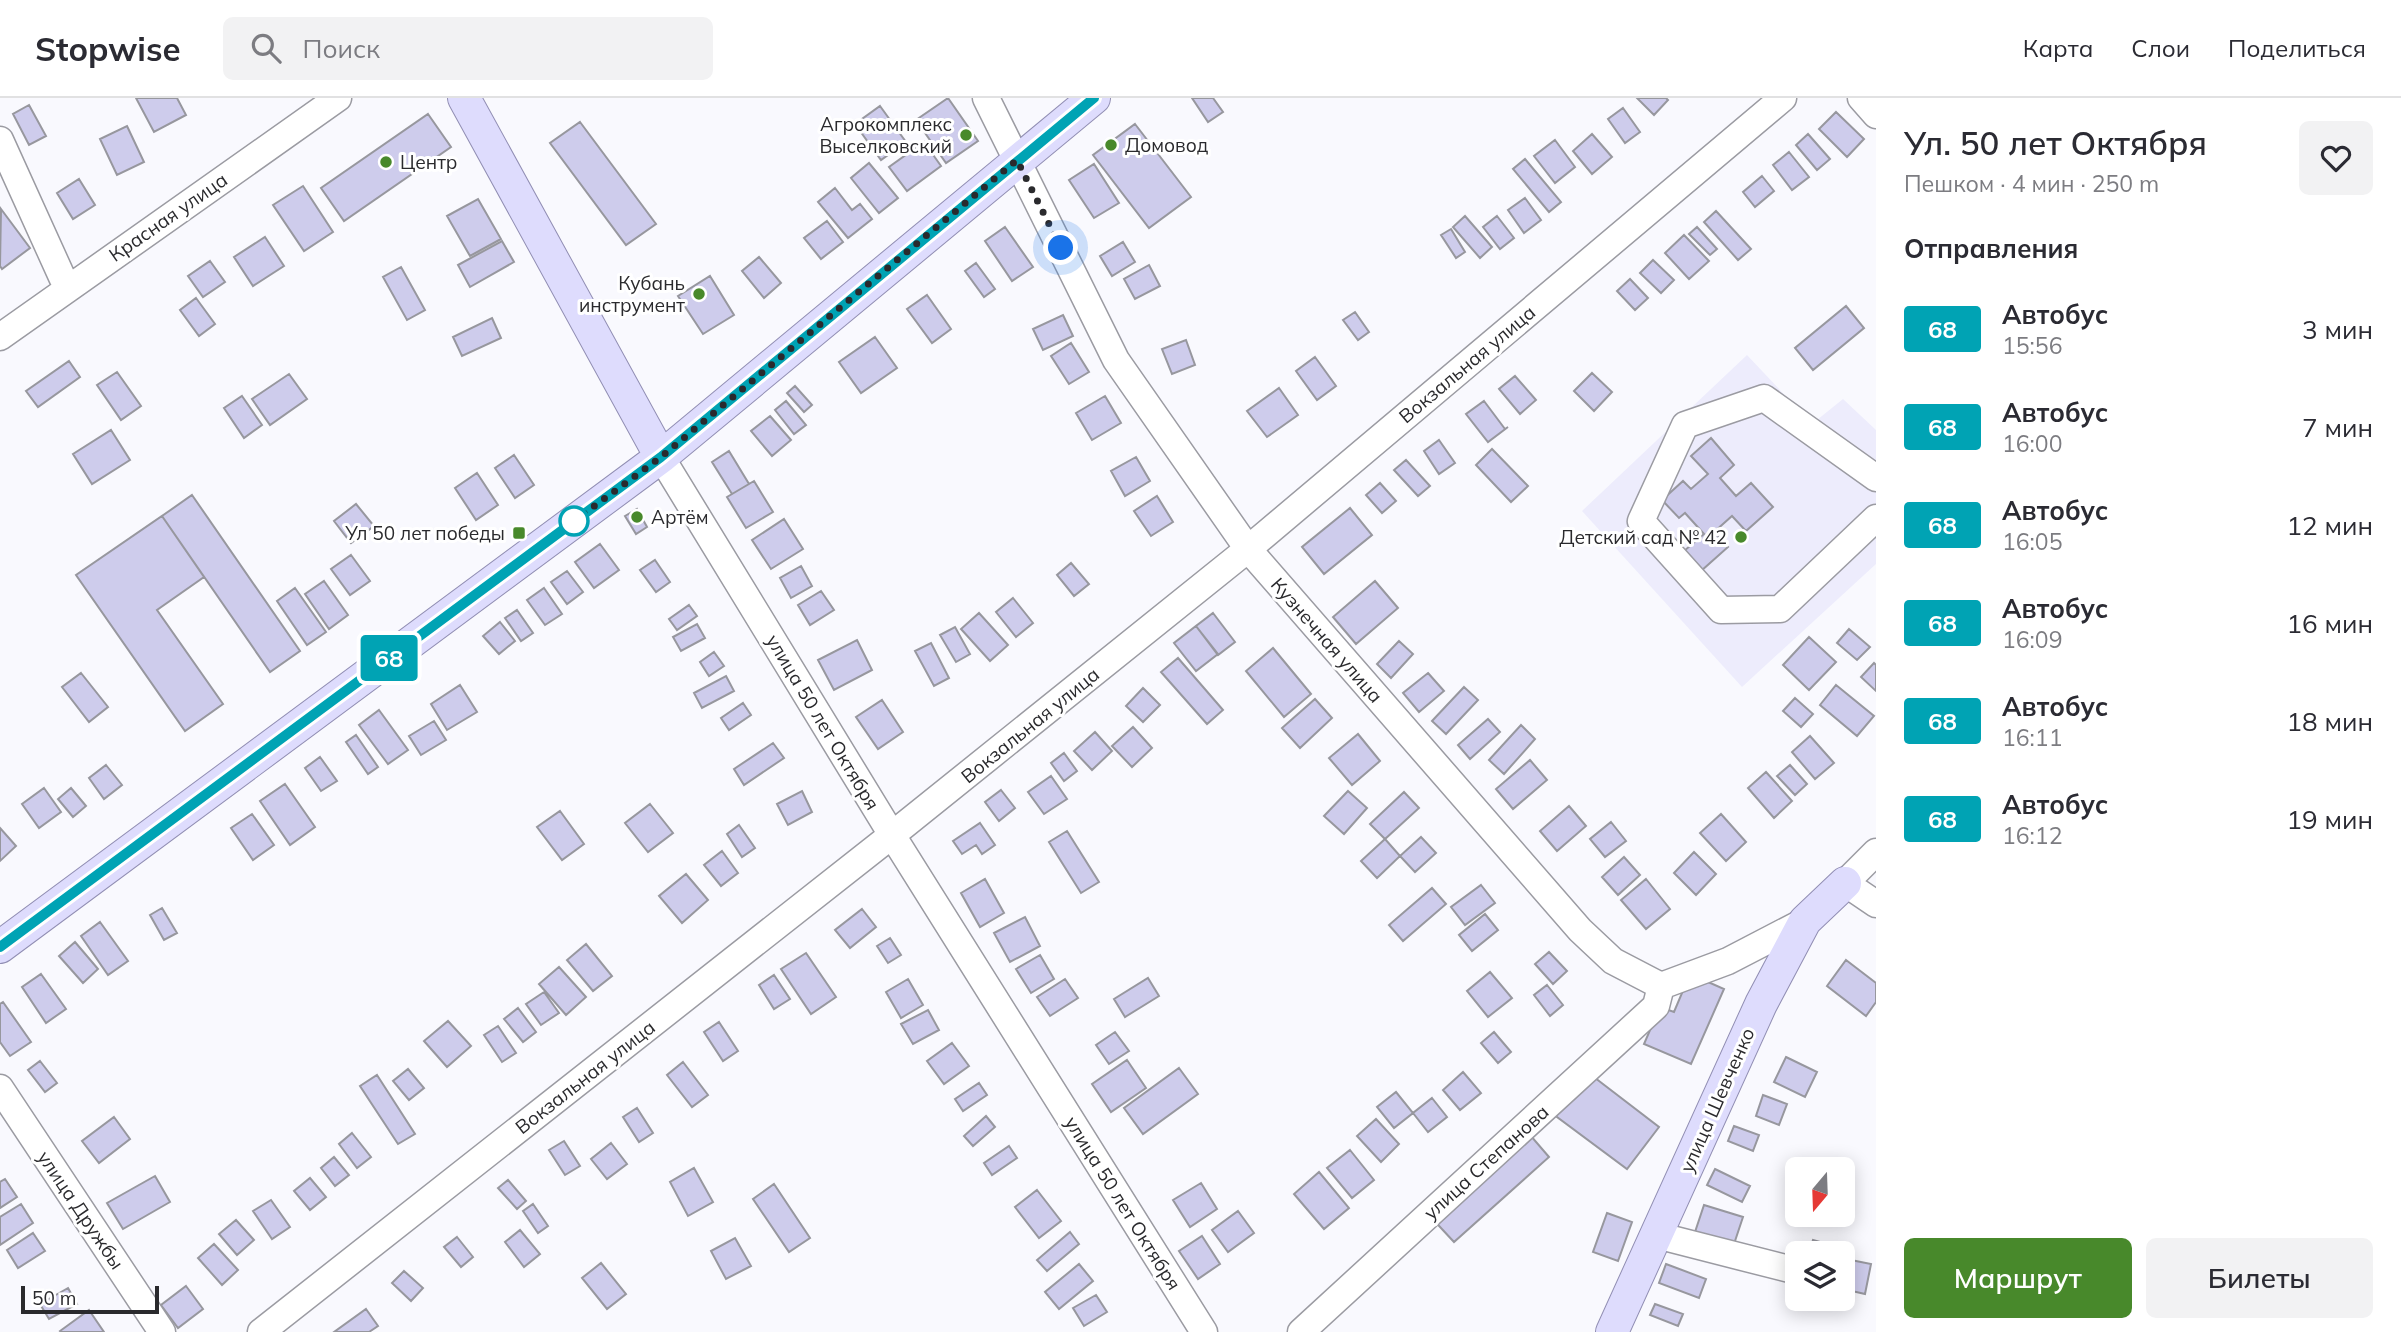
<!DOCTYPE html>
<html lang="ru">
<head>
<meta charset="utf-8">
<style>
  :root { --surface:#fff; --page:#f2f2f3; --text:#2b2b33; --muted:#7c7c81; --line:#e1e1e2; --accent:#48892b }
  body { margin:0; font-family:Mulish,sans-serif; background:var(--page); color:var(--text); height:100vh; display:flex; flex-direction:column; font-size:26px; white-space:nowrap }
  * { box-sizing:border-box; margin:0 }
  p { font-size:23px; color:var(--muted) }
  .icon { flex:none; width:38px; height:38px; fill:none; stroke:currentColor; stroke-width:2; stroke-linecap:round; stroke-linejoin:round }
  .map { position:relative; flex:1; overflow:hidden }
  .side { display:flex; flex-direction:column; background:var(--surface); width:525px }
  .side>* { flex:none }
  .badge { padding:0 14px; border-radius:5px; font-size:24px; line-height:46px }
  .needle { width:46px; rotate:199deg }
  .fabs { position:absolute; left:1785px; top:1059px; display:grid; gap:14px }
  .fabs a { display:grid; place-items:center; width:70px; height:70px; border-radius:10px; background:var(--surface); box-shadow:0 4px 18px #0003; font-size:35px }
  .scale { position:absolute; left:21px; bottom:18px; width:138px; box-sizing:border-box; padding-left:7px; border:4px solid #2a2a2d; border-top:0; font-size:19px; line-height:24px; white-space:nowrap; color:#2a2a2d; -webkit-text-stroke:5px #fff; paint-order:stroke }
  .you { position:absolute; width:35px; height:35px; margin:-18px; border:5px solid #fff; border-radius:50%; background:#1a73e8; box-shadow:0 0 0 10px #1a73e833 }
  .map>.badge { position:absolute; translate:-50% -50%; box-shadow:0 0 0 4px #fff }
  h2 { padding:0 28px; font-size:26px; line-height:63px }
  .round { display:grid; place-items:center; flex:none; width:74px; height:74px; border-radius:10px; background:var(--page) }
  .headline { display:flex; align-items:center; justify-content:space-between; height:119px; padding:0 28px }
  h1 { font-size:33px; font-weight:600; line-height:52px }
  .cta { display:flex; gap:14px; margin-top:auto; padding:14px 28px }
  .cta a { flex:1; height:80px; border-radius:10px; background:var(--accent); color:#fff; font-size:28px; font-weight:600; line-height:80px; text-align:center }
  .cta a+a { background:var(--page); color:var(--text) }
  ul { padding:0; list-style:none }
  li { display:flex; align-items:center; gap:21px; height:98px; padding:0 28px }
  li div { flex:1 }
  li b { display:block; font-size:26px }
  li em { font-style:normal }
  li .badge { min-width:77px; font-weight:700; text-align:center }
  header { display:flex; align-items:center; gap:42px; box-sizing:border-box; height:98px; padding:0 35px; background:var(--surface); border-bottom:2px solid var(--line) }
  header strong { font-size:33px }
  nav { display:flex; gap:38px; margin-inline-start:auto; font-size:24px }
  .search { width:490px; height:63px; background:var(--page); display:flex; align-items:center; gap:18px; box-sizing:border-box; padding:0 24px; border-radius:10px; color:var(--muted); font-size:26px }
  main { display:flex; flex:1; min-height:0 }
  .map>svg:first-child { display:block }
  .built { fill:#edecfc }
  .building { fill:#ceccec; stroke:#97979e; stroke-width:2 }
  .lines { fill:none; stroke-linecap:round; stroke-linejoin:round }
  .minor-casing { stroke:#9b9ba2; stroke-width:29 }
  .major-casing { stroke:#918eb3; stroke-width:34 }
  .minor { stroke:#fff; stroke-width:26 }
  .major { stroke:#dedcfd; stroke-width:32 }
  .line-casing { stroke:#fff; stroke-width:16 }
  .line { stroke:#00a3b4; stroke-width:10 }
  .walk { stroke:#2a2a2d; stroke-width:7; stroke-dasharray:0 12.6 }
  .poi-dot { fill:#48892b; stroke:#fff; stroke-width:2.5 }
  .stop-dot { fill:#fff; stroke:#00a3b4; stroke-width:3.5 }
  .labels { text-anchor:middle; stroke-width:6; stroke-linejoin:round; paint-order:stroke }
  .poi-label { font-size:19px; fill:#2a2a2d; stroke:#fff; text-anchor:end }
  .street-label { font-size:19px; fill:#2a2a2d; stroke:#fff }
</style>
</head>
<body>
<header>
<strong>Stopwise</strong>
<div class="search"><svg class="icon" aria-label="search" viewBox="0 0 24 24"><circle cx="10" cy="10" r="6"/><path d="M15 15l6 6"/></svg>Поиск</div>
<nav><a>Карта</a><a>Слои</a><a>Поделиться</a></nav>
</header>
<main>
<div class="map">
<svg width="1876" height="1234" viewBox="0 0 1876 1234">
  <rect width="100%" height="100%" fill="#f9f9fe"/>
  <path class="built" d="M1747,257L1812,326L1843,301L1876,332V466L1742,589L1582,413Z"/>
  <path class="building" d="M136,0H177L186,17L154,34Z
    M948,0L978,43L946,65L916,22Z
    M1192,0H1213L1223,14L1208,24Z
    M1637,0H1666L1668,2L1654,17Z
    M29,7L46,38L29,47L13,16Z
    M880,8L906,44L881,62L855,26Z
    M1623,10L1640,34L1625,45L1608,21Z
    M1836,14L1864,41L1847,59L1819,31Z
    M428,16L451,49L344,123L321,90Z
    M580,24L656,126L626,147L550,45Z
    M1135,26L1191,99L1149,130L1093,57Z
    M127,28L144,64L117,77L100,41Z
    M1592,36L1612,59L1592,76L1573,53Z
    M1808,36L1830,61L1817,72L1796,47Z
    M1555,42L1575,69L1555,85L1534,58Z
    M924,44L941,68L907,93L889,69Z
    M1789,54L1809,79L1792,92L1773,67Z
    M1525,61L1561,104L1549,114L1513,71Z
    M869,65L898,100L879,115L851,80Z
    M1094,66L1119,105L1094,120L1069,82Z
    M1762,78L1774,93L1755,109L1743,94Z
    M79,81L95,107L73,121L57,95Z
    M303,88L333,134L304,153L273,107Z
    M835,90L852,112L860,106L872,121L848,140L818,104Z
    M1525,100L1541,122L1524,135L1508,112Z
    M478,101L501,141L470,158L447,118Z
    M1,111L30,150L2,171L0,168Z
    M1716,113L1751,151L1738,162L1704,124Z
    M1465,118L1492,149L1480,160L1453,129Z
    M1497,118L1514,140L1500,151L1483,129Z
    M827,123L843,144L821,161L804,140Z
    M1005,129L1033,169L1012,183L985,143Z
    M1697,129L1717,151L1710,157L1689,136Z
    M1451,131L1465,154L1456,160L1441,137Z
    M1684,137L1709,163L1689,181L1665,155Z
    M265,139L284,168L253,188L234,159Z
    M502,143L514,164L470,189L458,167Z
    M1123,144L1135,164L1112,178L1100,158Z
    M759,159L781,185L764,200L742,173Z
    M1653,162L1674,182L1661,195L1640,175Z
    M210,163L225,184L203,199L188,178Z
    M976,165L995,191L984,199L965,173Z
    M1149,167L1160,188L1135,201L1124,181Z
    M401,169L425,212L407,222L383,179Z
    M710,178L734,217L703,236L678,198Z
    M1630,181L1648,200L1635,212L1617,193Z
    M927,197L951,231L932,245L907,211Z
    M196,200L215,226L199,238L180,212Z
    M1846,208L1864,230L1813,272L1795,250Z
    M1355,214L1369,234L1358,242L1343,222Z
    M1063,217L1073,238L1043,252L1033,231Z
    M492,220L501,240L462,258L453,239Z
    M875,239L897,270L861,295L839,264Z
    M1186,242L1195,267L1172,276L1162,251Z
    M1071,245L1089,274L1069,286L1051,258Z
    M1315,259L1336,288L1317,302L1296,273Z
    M69,263L80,279L38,309L26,293Z
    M117,274L141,308L121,322L97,287Z
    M1592,275L1612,294L1594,313L1574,293Z
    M289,276L307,301L270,327L252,301Z
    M1515,278L1536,302L1520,316L1499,291Z
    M795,288L812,307L804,314L787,295Z
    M1279,290L1298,317L1267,339L1247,313Z
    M242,298L262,327L244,340L224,310Z
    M1105,298L1121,325L1092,342L1076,315Z
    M786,303L806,327L794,336L775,312Z
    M1484,303L1505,331L1508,329L1488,344L1466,316Z
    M770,318L791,342L772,358L751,333Z
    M111,332L130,362L92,386L73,356Z
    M1711,340L1734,367L1720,380L1736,398L1751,385L1773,409L1746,433L1732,418L1714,434L1728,449L1701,473L1684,453L1704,436L1685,415L1679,420L1662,402L1683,383L1691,391L1708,376L1691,358Z
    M1439,342L1455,365L1439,376L1424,353Z
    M1492,351L1528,388L1511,404L1476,367Z
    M729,353L749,386L732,396L712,364Z
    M514,357L534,387L515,400L495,370Z
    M1136,359L1150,383L1125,398L1111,373Z
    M1406,362L1430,388L1418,398L1394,372Z
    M477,375L498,407L476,422L455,390Z
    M754,383L773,414L746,430L727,399Z
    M1380,385L1396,403L1382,415L1366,397Z
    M192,397L300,553L270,574L162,418Z
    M1157,398L1173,424L1151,438L1134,413Z
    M356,406L374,428L351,445L334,423Z
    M1350,410L1372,437L1324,476L1302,449Z
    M637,411L647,429L636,436L625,418Z
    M162,418L204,479L157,512L223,606L185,633L76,477Z
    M784,421L803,451L771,471L752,442Z
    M600,446L619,472L594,490L575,464Z
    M351,457L370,483L350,497L331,471Z
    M655,462L670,484L656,494L640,472Z
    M1071,465L1089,486L1074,498L1057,477Z
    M801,468L812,488L791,500L780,480Z
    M567,473L583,494L567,506L551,484Z
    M324,483L348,517L329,531L305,496Z
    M1375,483L1398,510L1356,546L1333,519Z
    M295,490L326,534L307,547L277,503Z
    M544,490L562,516L545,527L527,502Z
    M821,493L834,512L810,527L798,507Z
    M1013,500L1033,525L1016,539L996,514Z
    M689,507L697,518L677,532L669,521Z
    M517,512L533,535L521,543L505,520Z
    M979,515L1008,547L990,563L961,531Z
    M1213,515L1235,544L1218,557L1196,528Z
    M500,524L515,543L499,556L483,538Z
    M697,526L705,540L681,553L673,539Z
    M1196,528L1218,556L1196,573L1174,545Z
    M955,529L970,556L956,564L940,537Z
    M1849,531L1870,549L1857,562L1837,545Z
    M1809,539L1836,564L1809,592L1783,567Z
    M857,542L872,572L834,592L818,562Z
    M1399,543L1413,556L1391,580L1377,566Z
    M931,545L949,580L934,588L915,553Z
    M1273,550L1311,596L1284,619L1246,573Z
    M714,554L724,568L709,578L700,564Z
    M1178,560L1223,612L1207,626L1161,574Z
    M1874,565L1876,567V593L1861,579Z
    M81,575L108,609L89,624L62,589Z
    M1428,575L1444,593L1419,614L1403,595Z
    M726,578L734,593L702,610L694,595Z
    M460,587L477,614L447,632L431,606Z
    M1836,587L1874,618L1857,638L1820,607Z
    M1464,589L1478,602L1446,636L1432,623Z
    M1143,590L1160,607L1143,624L1126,608Z
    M1795,600L1813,616L1801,629L1783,613Z
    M1315,601L1332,620L1300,650L1282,630Z
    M882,602L903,634L878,651L856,619Z
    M743,605L751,617L729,632L721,620Z
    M379,612L408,652L388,666L359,627Z
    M1488,621L1500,634L1470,661L1458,647Z
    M434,623L446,642L421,657L409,638Z
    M1521,627L1535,641L1504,676L1489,662Z
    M1133,629L1152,650L1132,669L1112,648Z
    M1095,634L1112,653L1092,672L1074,653Z
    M1358,636L1380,663L1352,687L1329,660Z
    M356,637L378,669L368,676L346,644Z
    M1810,638L1834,665L1815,681L1792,654Z
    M773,645L784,660L744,687L734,671Z
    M1064,655L1077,673L1064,683L1051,665Z
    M320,659L337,683L321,693L305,670Z
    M1530,662L1547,682L1513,711L1496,691Z
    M106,667L122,687L104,701L89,680Z
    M1790,667L1807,686L1795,697L1777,678Z
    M1766,674L1792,703L1774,720L1748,690Z
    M1051,678L1067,701L1044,716L1028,694Z
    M285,686L315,729L290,747L260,703Z
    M44,690L61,714L39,730L22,706Z
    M71,690L86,708L73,719L58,701Z
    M1001,692L1015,710L999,723L985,704Z
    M802,693L812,714L788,727L777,706Z
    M1348,693L1367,710L1344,736L1324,718Z
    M1404,694L1419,710L1385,741L1370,726Z
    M650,706L673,735L648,754L625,725Z
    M1569,708L1586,728L1557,753L1540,733Z
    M560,713L584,746L562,762L537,729Z
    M252,716L274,747L253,762L231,730Z
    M1721,716L1746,744L1726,763L1700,735Z
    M1611,724L1626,743L1605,759L1590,741Z
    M980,725L995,747L982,756L976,747L962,756L953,743Z
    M739,727L755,750L742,759L727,736Z
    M0,730L16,748L0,763Z
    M1067,733L1099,784L1081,795L1049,744Z
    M1421,739L1436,755L1415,774L1400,758Z
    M1385,741L1400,758L1377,780L1361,763Z
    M722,753L738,775L721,788L704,767Z
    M1694,754L1716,776L1696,797L1674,775Z
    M1624,759L1640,777L1618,797L1602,779Z
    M686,776L708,802L682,825L659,798Z
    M985,781L1004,815L980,829L961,795Z
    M1646,781L1670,811L1646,831L1621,802Z
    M1481,787L1495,805L1465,827L1451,809Z
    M1432,790L1446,806L1403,843L1389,827Z
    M162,810L177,835L164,842L150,817Z
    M862,811L876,829L850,850L835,832Z
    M1485,816L1498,832L1472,853L1459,837Z
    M1025,819L1040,848L1010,864L994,835Z
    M100,824L128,863L108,877L81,838Z
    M890,840L901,857L888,865L877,848Z
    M75,844L98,871L83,885L59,858Z
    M586,846L612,878L593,893L567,862Z
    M1549,854L1567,873L1553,886L1535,866Z
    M806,855L836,899L811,916L781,871Z
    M1040,857L1054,881L1031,895L1016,871Z
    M1846,862L1876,885V904L1866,918L1827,888Z
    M559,869L586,899L566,917L539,886Z
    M1490,874L1512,900L1488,919L1467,893Z
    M41,876L66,911L46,925L22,889Z
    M1690,876L1724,891L1691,966L1644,946L1660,909L1674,914Z
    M774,877L790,901L774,911L759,887Z
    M1148,880L1159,898L1125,919L1114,901Z
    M908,881L923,907L901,920L886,894Z
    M1065,881L1078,900L1050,918L1037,899Z
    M1547,887L1563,907L1550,918L1534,897Z
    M544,894L559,915L541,927L526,906Z
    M3,904L31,944L10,958L0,944V906Z
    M518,910L536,934L523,944L504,921Z
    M928,912L939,932L913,946L901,926Z
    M448,923L471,948L447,969L424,943Z
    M719,924L738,953L723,963L704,934Z
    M498,928L516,955L502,964L484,937Z
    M1115,934L1129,953L1109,966L1096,947Z
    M1494,934L1511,954L1498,965L1481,945Z
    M952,945L969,968L944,986L927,963Z
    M1786,959L1817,974L1805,999L1774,984Z
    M1127,962L1146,990L1111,1014L1092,986Z
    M40,963L57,985L45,994L28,972Z
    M683,964L708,997L692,1009L667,977Z
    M1179,970L1198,996L1143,1036L1124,1010Z
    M408,971L424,990L409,1002L393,983Z
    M1586,973L1659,1029L1627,1071L1553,1016Z
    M1463,974L1481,995L1460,1012L1443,992Z
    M377,977L415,1036L398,1046L360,988Z
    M979,985L987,997L963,1013L955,1001Z
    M1396,994L1413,1015L1394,1030L1377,1009Z
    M1763,997L1787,1006L1779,1027L1756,1018Z
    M1432,1000L1447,1019L1428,1034L1413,1015Z
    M637,1010L653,1035L639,1044L623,1019Z
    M986,1018L995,1029L973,1048L964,1038Z
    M114,1019L130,1041L99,1065L82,1043Z
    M1376,1021L1399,1046L1381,1064L1357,1038Z
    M1734,1028L1759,1037L1753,1053L1728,1043Z
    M1524,1030L1549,1059L1454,1144L1428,1116Z
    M352,1035L371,1059L357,1070L339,1046Z
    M564,1043L580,1068L565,1077L549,1052Z
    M611,1045L627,1066L607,1081L591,1061Z
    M1009,1048L1017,1060L992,1077L984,1065Z
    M1350,1052L1374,1082L1352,1100L1327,1070Z
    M334,1059L349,1077L335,1088L321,1070Z
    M694,1070L713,1104L688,1118L670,1084Z
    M1715,1071L1750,1088L1742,1104L1707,1087Z
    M1319,1074L1349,1110L1324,1131L1294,1096Z
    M155,1078L170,1104L123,1131L107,1105Z
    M310,1080L326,1099L310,1112L294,1093Z
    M5,1081L17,1099L0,1110V1084Z
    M508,1082L526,1103L517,1111L498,1090Z
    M1201,1085L1217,1111L1190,1129L1173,1102Z
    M774,1086L810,1140L789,1154L753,1101Z
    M1037,1092L1061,1123L1039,1140L1015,1109Z
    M271,1102L290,1129L272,1141L253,1113Z
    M21,1106L33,1125L0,1147V1119Z
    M533,1106L548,1128L538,1135L523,1113Z
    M1704,1107L1743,1119L1732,1152L1693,1140Z
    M1238,1113L1254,1135L1228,1154L1212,1132Z
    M1607,1115L1632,1124L1618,1163L1593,1154Z
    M236,1122L254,1142L237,1157L219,1136Z
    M520,1132L540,1156L524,1169L505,1144Z
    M1070,1134L1079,1146L1047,1173L1037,1162Z
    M33,1135L45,1153L18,1170L7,1152Z
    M1202,1138L1220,1166L1198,1181L1179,1153Z
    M457,1139L473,1159L461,1169L444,1149Z
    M735,1140L751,1168L726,1181L711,1153Z
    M1813,1142L1834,1148L1832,1155H1809Z
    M214,1146L238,1172L222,1187L198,1160Z
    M1846,1161L1871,1166L1865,1196L1843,1191Z
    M601,1165L626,1196L607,1211L582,1180Z
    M1079,1166L1093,1183L1059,1211L1045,1194Z
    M1666,1166L1706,1181L1699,1200L1659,1185Z
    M404,1173L423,1190L411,1203L392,1185Z
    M186,1188L203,1211L178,1230L161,1207Z
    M68,1190L77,1206L49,1221L40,1206Z
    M1096,1197L1107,1214L1084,1228L1073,1210Z
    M1797,1198V1200H1822L1820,1209L1796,1202Z
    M1655,1206L1683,1216L1678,1228L1650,1217Z
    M366,1211L378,1228L369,1234H334Z
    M89,1212L104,1234H61L60,1233Z"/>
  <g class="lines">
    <defs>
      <path id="minor" d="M986,0L1116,262L1248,451L1580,832L1613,863L1661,888L1728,863L1805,823
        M1861,0L1876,17
        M0,42L67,190
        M0,239L338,0
        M661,359L892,737L1204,1234
        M1876,380L1764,300L1685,327L1641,423L1721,512L1780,511L1876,420
        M1876,754L1845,785L1876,806
        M0,990L162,1234
        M1656,1137L1797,1173
        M261,1234L892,737L1248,451L1783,0
        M1301,1234L1656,908L1661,888"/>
      <path id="major" d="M464,0L661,359
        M0,849L661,359L1094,0
        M1612,1234L1761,906L1805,823L1845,785"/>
    </defs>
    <use href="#minor" class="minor-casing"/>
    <use href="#major" class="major-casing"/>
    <use href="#minor" class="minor"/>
    <use href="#major" class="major"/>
  </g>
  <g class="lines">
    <defs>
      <path id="line" d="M0,849L661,359L1094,0"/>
    </defs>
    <use href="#line" class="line-casing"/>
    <use href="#line" class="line"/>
    <path class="walk" d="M574,423L661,359L1017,62L1061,150"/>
  </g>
  <g class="poi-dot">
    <circle cx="966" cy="37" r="7"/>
    <circle cx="1111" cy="47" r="7"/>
    <circle cx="386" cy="64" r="7"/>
    <circle cx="699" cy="196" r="7"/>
    <circle cx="637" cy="419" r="7"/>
    <rect x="512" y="428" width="14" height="14" rx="3.5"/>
    <circle cx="1741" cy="439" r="7"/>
  </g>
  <circle class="stop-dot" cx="574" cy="423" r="14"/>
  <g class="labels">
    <g class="poi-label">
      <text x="952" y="33">Агрокомплекс<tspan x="952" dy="22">Выселковский</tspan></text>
      <text x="1125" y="54" text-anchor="start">Домовод</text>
      <text x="400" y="71" text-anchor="start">Центр</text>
      <text x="685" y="192">Кубань<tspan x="685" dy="22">инструмент</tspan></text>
      <text x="651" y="426" text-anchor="start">Артём</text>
      <text x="505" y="442">Ул 50 лет победы</text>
      <text x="1727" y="446">Детский сад № 42</text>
    </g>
    <g class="street-label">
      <text transform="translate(168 119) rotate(-35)" y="7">Красная улица</text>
      <text transform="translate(1467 266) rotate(-40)" y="7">Вокзальная улица</text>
      <text transform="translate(1327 542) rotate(49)" y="7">Кузнечная улица</text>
      <text transform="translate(823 624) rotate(59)" y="7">улица 50 лет Октября</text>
      <text transform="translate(1030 627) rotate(-39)" y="7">Вокзальная улица</text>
      <text transform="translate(585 979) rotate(-38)" y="7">Вокзальная улица</text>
      <text transform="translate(1717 1002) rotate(-66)" y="7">улица Шевченко</text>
      <text transform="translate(1486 1064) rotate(-42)" y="7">улица Степанова</text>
      <text transform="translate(1123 1105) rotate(58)" y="7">улица 50 лет Октября</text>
      <text transform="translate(81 1112) rotate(56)" y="7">улица Дружбы</text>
    </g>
  </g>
</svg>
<div class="fabs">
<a><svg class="needle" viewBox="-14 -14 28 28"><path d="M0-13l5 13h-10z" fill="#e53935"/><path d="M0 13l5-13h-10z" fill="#7c7c81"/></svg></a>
<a><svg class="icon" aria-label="layers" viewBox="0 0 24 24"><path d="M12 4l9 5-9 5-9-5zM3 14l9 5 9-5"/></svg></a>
</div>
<div class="scale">50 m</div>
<div class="you" style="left:1061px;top:150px"></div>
<b class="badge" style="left:389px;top:560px;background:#00a3b4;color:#fff">68</b>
</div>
<section class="side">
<div class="headline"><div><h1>Ул. 50 лет Октября</h1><p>Пешком · 4 мин · 250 m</p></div><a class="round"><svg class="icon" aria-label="heart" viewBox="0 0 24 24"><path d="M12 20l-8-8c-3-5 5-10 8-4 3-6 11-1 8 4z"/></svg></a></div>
<h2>Отправления</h2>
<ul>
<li><span class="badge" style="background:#00a3b4;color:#fff">68</span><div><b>Автобус</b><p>15:56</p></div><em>3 мин</em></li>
<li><span class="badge" style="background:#00a3b4;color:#fff">68</span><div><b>Автобус</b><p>16:00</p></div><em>7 мин</em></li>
<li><span class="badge" style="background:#00a3b4;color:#fff">68</span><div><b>Автобус</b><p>16:05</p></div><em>12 мин</em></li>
<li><span class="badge" style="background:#00a3b4;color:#fff">68</span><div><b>Автобус</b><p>16:09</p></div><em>16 мин</em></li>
<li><span class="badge" style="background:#00a3b4;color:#fff">68</span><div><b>Автобус</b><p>16:11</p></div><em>18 мин</em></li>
<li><span class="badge" style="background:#00a3b4;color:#fff">68</span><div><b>Автобус</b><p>16:12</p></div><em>19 мин</em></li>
</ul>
<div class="cta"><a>Маршрут</a><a>Билеты</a></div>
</section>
</main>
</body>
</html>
